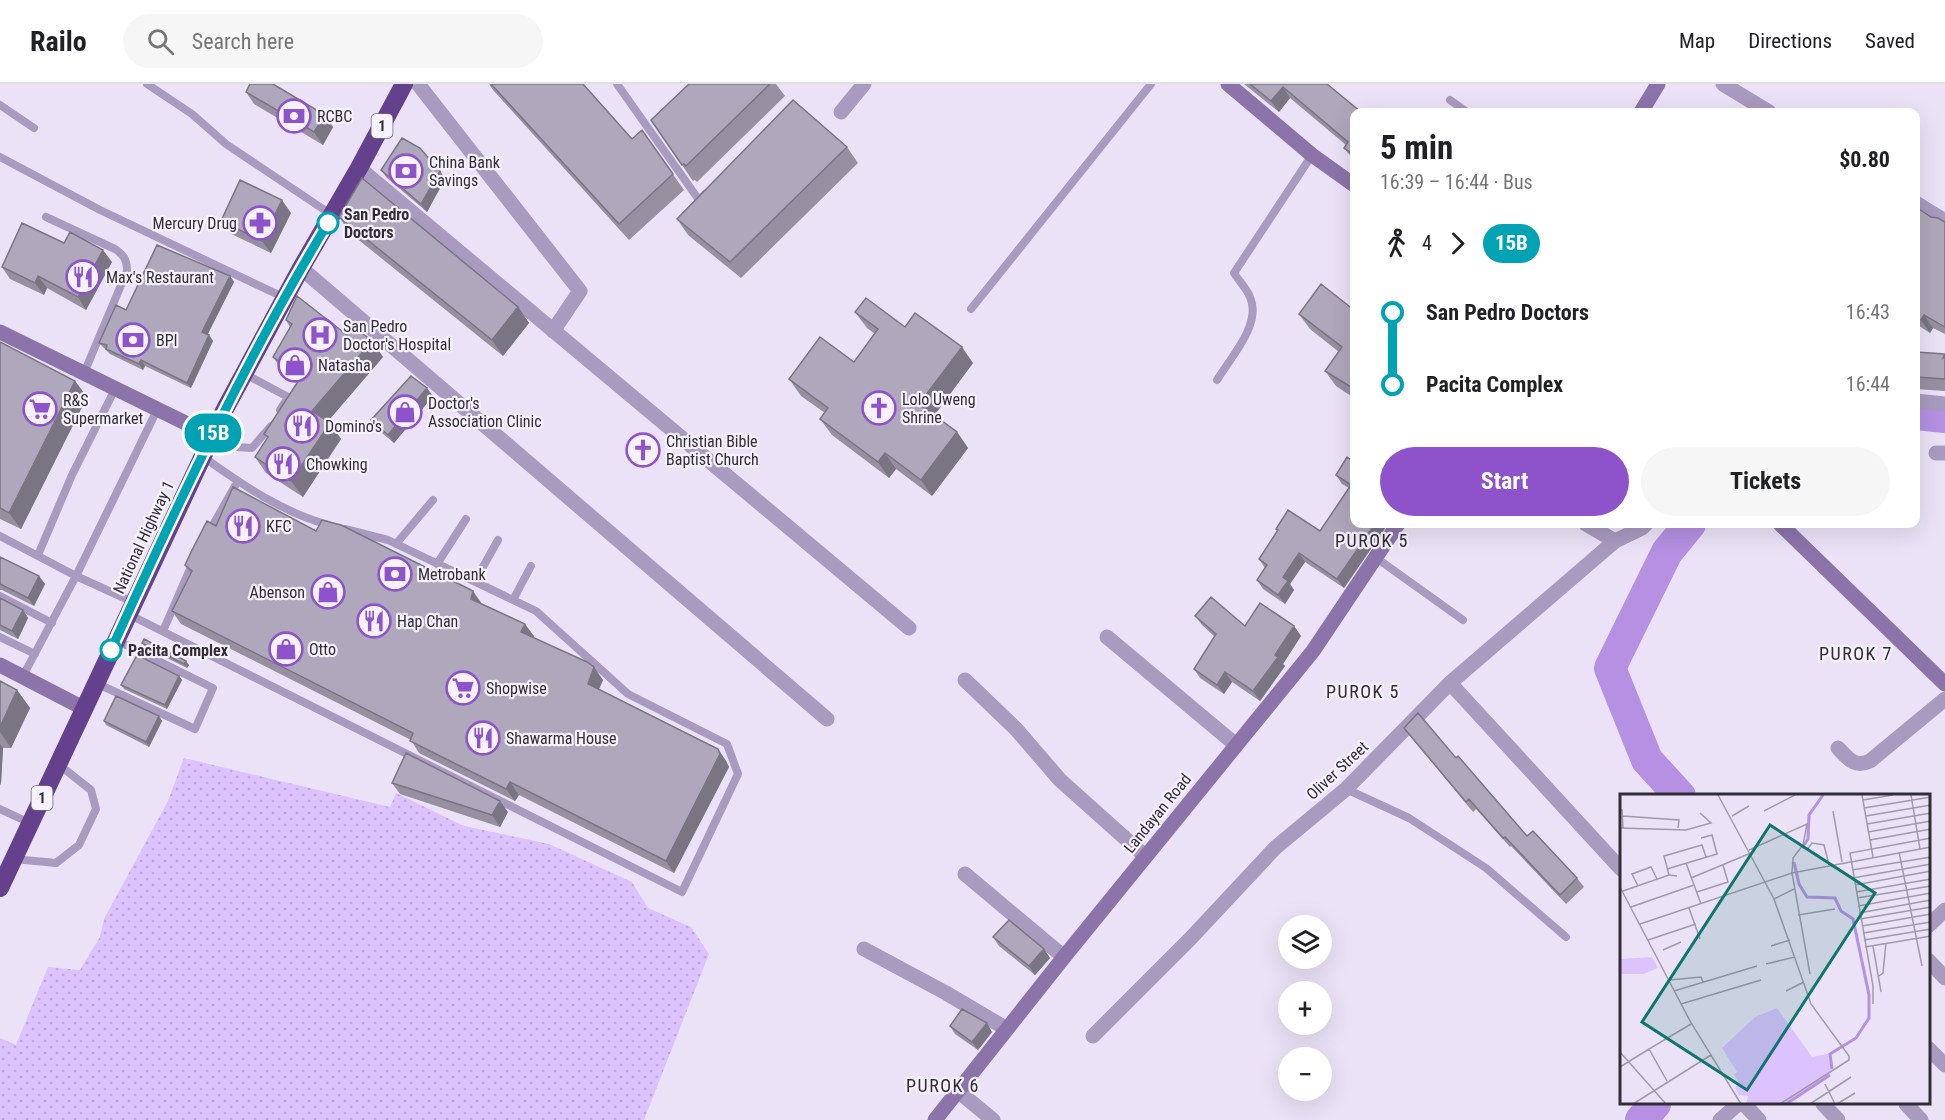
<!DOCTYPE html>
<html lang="en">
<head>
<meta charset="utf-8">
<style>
  :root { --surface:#fff; --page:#f6f6f6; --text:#202124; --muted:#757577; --line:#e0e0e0; --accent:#8e53ca }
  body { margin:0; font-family:"Roboto Condensed",sans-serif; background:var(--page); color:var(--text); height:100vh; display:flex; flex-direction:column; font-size:22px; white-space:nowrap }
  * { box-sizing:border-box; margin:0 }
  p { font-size:20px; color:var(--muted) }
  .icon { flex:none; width:33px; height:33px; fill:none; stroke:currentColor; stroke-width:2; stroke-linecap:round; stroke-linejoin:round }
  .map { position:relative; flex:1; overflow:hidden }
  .side { position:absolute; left:1350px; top:24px; width:570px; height:420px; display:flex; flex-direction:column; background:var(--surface); border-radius:12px; box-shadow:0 6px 24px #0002 }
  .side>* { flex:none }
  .badge { padding:0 12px; border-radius:20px; font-size:21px; line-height:39px }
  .tools { position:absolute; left:1278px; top:831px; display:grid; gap:12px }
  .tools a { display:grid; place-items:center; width:54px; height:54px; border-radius:50%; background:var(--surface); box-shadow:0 6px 24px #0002; font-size:30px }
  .map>.badge { position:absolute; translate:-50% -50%; box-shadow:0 0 0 3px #fff }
  .legs { display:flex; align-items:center; gap:9px; height:66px; padding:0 30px; font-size:20px }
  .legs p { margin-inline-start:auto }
  .headline { display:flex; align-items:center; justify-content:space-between; height:102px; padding:0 30px }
  h1 { font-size:33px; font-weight:700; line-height:45px }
  .button { display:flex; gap:12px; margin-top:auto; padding:12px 30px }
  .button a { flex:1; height:69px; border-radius:36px; background:var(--accent); color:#fff; font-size:24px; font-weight:700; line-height:69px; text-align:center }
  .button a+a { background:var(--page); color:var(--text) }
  ul { padding:0 30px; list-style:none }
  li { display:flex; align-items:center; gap:21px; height:72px; font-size:22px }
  li i { display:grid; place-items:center; width:9px; height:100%; margin:0 8px; background:currentColor }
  li i::after { content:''; width:15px; height:15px; margin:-8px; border:4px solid; border-radius:50%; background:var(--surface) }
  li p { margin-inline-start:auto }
  li:first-child i { background:linear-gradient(#0000 50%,currentColor 0) }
  li:last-child i { background:linear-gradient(currentColor 50%,#0000 0) }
  header { display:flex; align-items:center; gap:36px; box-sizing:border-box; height:84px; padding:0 30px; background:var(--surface); border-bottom:2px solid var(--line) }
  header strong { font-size:28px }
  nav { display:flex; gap:33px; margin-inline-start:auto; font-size:21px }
  .search { width:420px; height:54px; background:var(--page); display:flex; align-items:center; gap:15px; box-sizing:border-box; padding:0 21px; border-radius:33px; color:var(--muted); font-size:22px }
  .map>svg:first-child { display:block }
  .grass { fill:url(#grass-dots) }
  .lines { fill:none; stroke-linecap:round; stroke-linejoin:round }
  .river { stroke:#b590e3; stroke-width:32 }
  .lane { stroke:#a99abf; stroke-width:8 }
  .street { stroke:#a99abf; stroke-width:15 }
  .secondary { stroke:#8c74aa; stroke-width:15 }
  .highway { stroke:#65408c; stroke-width:18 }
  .wall { fill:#9690a1 }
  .shaded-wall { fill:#7a7583 }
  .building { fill:#afa7bb; stroke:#7a7583; stroke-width:1.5 }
  .line-1-casing { stroke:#fff; stroke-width:14 }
  .line-1 { stroke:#00a3b4; stroke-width:9 }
  .stop-1-dot { fill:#fff; stroke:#00a3b4; stroke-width:3 }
  .labels { text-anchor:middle; stroke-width:4.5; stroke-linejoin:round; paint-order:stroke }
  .shield { fill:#f6f1fe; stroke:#6c6872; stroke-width:1.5 }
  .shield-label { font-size:15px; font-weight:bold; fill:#312d36 }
  .poi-label { font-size:16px; fill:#312d36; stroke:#f6f1fe; text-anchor:start }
  .stop-label { font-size:16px; font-weight:bold; fill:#312d36; stroke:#f6f1fe; text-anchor:start }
  .street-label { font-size:16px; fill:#312d36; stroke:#f6f1fe }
  .neighbourhood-label { font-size:18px; letter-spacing:1.5px; fill:#312d36; stroke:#f6f1fe }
  .inset-river { fill:none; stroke:#b590e3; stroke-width:3 }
  .inset-road { fill:none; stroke:#a19aaa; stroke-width:1.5 }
  .view { fill:#0f766e; fill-opacity:0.15; stroke:#0f766e; stroke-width:3 }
  .inset-edge { fill:none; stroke:#312d36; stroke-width:3 }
</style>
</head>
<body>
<header>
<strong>Railo</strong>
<div class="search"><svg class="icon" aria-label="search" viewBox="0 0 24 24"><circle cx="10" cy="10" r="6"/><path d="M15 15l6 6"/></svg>Search here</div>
<nav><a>Map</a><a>Directions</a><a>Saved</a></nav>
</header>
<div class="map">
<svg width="1945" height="1036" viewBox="0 0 1945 1036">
  <defs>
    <pattern id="grass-dots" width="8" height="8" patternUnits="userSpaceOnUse" patternTransform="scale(1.5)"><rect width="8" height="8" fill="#dcc2ff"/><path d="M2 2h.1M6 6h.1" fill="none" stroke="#bda7db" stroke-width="1.8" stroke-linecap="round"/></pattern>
  </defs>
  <rect width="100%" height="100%" fill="#ebe2f7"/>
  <path class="grass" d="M184,674L390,723L396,709L464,742L549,760L632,798L648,824L691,843L709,870L644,1036H0V954L16,961L48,883L80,886L100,853L104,835L168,717Z"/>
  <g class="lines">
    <path class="river" d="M1916,330L1945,333
      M1680,712L1647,676L1610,584L1667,468L1690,440
      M1641,1036L1655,1020"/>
    <path class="lane" d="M147,0L192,30L226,60L332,131
      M617,0L699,116L705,110
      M1450,16L1467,28
      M0,21L34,44
      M0,73L100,126L285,214
      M46,133L115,165C124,171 127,176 127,187L84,289
      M971,225L1151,0
      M245,290L288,313L280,326
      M1217,296C1231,273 1262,240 1250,213C1247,205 1239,197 1234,189L1312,71
      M212,352L236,363L252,364L271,342
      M202,372C241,400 283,429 329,441
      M209,448L235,402
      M0,452L76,492L133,518
      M396,460L433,416
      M38,471L72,391L115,305
      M1375,473L1463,536
      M437,480L466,435
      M475,497L498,456
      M0,512L52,539
      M513,516L531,482
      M128,530L682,808L738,690L727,660L628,610L536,527L388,456L345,445
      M163,547L193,478
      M0,553L35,570
      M23,592L76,492L157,326
      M96,599L195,645L213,604L116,556
      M1346,705L1409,734L1486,784L1566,853
      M0,725L30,739
      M14,775L56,779L79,761L96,725L91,706L58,680"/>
    <path class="street" d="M418,0L580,207L553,247
      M1723,0L1769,28
      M841,28L864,0
      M359,84L909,544
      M1916,119L1945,137
      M301,184L827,635
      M1916,317L1945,320
      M1936,369H1945
      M1586,440L1615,457
      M1107,553L1236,661
      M965,596L1016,645L1060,696L1145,772
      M1450,599L1621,785
      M1838,664C1848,675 1855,684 1870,677L1945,615
      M965,790L1064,873
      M1928,842L1945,826
      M864,865L946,909L1007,945
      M1928,876L1945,894
      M1093,952L1190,855L1275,764L1346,705L1450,599L1615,457L1642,444L1646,440
      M1928,964L1945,981
      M958,1007L993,1036
      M1744,1020L1759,1036
      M1823,1020L1838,1036
      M1906,1020L1921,1036
      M1720,1036L1738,1020"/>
    <path class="secondary" d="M1228,0L1312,71L1354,101
      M1641,28L1658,0
      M0,248L212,352
      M1780,440L1945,600
      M0,581L83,624
      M935,1036L1064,873L1313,567L1398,440"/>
    <path class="highway" d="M0,804L225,325L301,184L359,84L404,0"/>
  </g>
  <path class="wall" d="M489,0H583L632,55L642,46L684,106L629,156L493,6Z
    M689,0H776L785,12L697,98L695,96L693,97L651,36Z
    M1244,0H1327L1354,28V76L1352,74L1344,64L1346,61L1290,14L1279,28Z
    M246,8L333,43L323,61L254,20Z
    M847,63L858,79L741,194L688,151L677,135Z
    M381,86L440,87L445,95L427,128L387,94Z
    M1916,123L1931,133L1945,138V250L1933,244L1930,249L1916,240Z
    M291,129L271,169L229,149L221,137Z
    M339,133L518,223L529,239L503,272L350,149Z
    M64,159L112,178L86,226L47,204L44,211L10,195L2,183Z
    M230,192L234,198L207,250L209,251L213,257L191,304L145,282L143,286L110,270L99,259L126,226Z
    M1354,226V314L1336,302L1325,287L1339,268L1310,245L1299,230Z
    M855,228L905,243L973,279L934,331L957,348L968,364L932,412L896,385L889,394L832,351L820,335L825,329L801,312L789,295L854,278L875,250L867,244Z
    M286,236L372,257L383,273L328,337L330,339L341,355L303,413L266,389L255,373L267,354L264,350L297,298L284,289L273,273L290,243Z
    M0,258L75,297L87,313L21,445L0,435Z
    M1916,268L1945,270V307L1916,305Z
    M433,312L394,359L376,344L371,336Z
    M1354,378V440H1388L1344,504L1305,478L1290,500L1294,506L1285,520L1263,505L1257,496L1265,484L1259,475L1278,447L1276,445L1320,447L1349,404L1342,400L1336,391Z
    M216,442L316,447L482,520L534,552L533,554L603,596L599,605L718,665L726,677L729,683L674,789L519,711L515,717L419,669L411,656L181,540L172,527L191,490L185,481Z
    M0,473L39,492L45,500L34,522L2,506H0Z
    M0,514L23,526L28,534L18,555L0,546Z
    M1195,532L1245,542H1294L1301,552L1283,580L1285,582L1260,617L1232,598L1224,610L1200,594L1194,585L1215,553L1202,541Z
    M142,559L189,581L187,584L145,563Z
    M179,592L182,596L167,625L124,605L121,601Z
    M0,597L17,606L30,624L11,664H3L1,699L0,701Z
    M159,632L162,637L149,663L106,641L104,637Z
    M1404,644L1456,674L1527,752L1577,794L1584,803L1566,820L1511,762L1510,763L1476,725L1473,728L1411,653Z
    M392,699L508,728L500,743L400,710Z
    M993,853L1044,865L1050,874L1035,891L999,862Z
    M950,942L992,948L978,966L955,950Z"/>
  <path class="shaded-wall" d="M1283,3L1290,14L1279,28L1271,17Z
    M325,31L333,43L323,61L314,48Z
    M440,87L445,95L427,128L421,120Z
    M282,116L291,129L271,169L262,157Z
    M103,166L112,178L86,226L78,213Z
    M38,192L47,204L44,211L35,199Z
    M230,192L234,198L206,254L202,248Z
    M518,223L529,239L503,272L492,256Z
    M1924,231L1933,244L1930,249L1921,236Z
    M209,251L213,257L191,304L187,299Z
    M372,257L383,273L323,343L312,327Z
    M962,263L973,279L931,336L919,320Z
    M141,276L145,282L143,286L139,280Z
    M75,297L87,313L21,445L9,429Z
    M427,304L433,312L394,359L388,351Z
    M330,339L341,355L303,413L291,397Z
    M957,348L968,364L932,412L921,396Z
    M885,369L896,385L889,394L878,378Z
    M1375,440H1388L1344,504L1337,495Z
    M1299,469L1305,478L1290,500L1294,506L1285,520L1278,511L1283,493Z
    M39,492L45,500L34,522L28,514Z
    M473,507L482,520L479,528L471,515Z
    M23,526L28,534L18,555L12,547Z
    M525,540L534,552L530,561L521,548Z
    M1294,542L1301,552L1283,580L1285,582L1260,617L1253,607Z
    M186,577L189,581L187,584L184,580Z
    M594,583L603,596L596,612L588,600Z
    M1225,588L1232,598L1224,610L1217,601Z
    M179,592L182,596L167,625L165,621Z
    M17,606L30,624L11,664L0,648V643Z
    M159,632L162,637L149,663L146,658Z
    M0,660L3,664L1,699L0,701Z
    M718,665L726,677L729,683L674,789L666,777Z
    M510,698L519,711L515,717L506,705Z
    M500,717L508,728L500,743L492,731Z
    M1044,865L1050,874L1035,891L1029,882Z
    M987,939L992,948L978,966L972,958Z"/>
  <path class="building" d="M250,0H273L325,31L314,48L246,8Z
    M491,0H583L632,55L642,46L673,90L619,140Z
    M689,0H770L686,82L684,80L682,81L651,36Z
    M1250,0H1327L1361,28H1354V71L1344,64L1348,58L1283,3L1271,17Z
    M793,16L847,63L730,178L677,135Z
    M402,54L420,64L440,87L421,120L381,86Z
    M362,94L518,223L492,256L339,133Z
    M240,96L282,116L262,157L221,137Z
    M1916,123L1931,133L1938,134L1945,138V243L1924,231L1921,236L1916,233Z
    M22,139L64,159L70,148L103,166L78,213L38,192L35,199L2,183Z
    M157,161L230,192L202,248L209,251L187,299L141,276L139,280L106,265L107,261L99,259L116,221L126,226Z
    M1321,200L1354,226V229L1352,232L1354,234V305L1325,287L1342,263L1299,230Z
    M297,212L347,251L356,244L372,257L312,327L330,339L291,397L255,373L268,353L264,350L301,293L273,273L292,240L286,236Z
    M866,214L905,243L915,229L962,263L919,320L957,348L921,396L885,369L878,378L820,335L828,324L789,295L820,253L854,278L878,245L855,228Z
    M0,258L75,297L9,429L0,424Z
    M1916,268L1945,270L1943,274L1945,273V295L1916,293Z
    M411,292L427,304L388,351L371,336Z
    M1347,373L1354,378V440H1375L1337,495L1299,469L1283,493L1288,497L1278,511L1257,496L1267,481L1259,475L1278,446L1276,445L1288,426L1320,447L1351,401L1336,391Z
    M233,403L316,447L322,436L341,441L473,507L471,515L525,540L521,548L587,578L594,583L588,600L718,665L720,670L666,777L510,698L506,705L410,657L413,649L172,527L192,487L185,481L191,468L207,437L216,442Z
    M0,473L39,492L28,514L0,500Z
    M1211,513L1245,542L1260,519L1294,542L1275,571L1278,573L1253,607L1225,588L1217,601L1194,585L1216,550L1195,532Z
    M0,514L23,526L12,547L0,541Z
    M144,555L186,577L184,580L142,559Z
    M137,571L179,592L165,621L121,601Z
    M0,597L17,606L0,643Z
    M116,612L159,632L146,658L104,637Z
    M1418,629L1456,674L1458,672L1527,752L1533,747L1577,794L1560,811L1505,753L1503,754L1469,715L1466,718L1404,644Z
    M406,669L500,717L492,731L392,699Z
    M1009,836L1044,865L1029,882L993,853Z
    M962,925L987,939L972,958L950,942Z"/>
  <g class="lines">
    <defs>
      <path id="line-1" d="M111,566C177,421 246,275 328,139"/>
    </defs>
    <use href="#line-1" class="line-1-casing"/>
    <use href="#line-1" class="line-1"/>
  </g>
  <defs>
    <symbol id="bank-ring" viewBox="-11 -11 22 22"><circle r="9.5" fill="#f6f1fe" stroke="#8e53ca" stroke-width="1.5"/><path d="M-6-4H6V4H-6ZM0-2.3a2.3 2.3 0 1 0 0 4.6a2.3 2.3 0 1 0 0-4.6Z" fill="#8e53ca"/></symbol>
    <symbol id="pharmacy-ring" viewBox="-11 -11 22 22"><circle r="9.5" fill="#f6f1fe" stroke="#8e53ca" stroke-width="1.5"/><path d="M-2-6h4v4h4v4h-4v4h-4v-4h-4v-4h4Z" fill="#8e53ca"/></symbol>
    <symbol id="restaurant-ring" viewBox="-11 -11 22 22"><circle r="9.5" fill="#f6f1fe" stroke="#8e53ca" stroke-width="1.5"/><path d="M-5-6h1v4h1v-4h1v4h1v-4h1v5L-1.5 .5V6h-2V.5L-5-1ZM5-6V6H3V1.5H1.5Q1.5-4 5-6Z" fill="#8e53ca"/></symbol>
    <symbol id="hospital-ring" viewBox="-11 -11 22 22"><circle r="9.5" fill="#f6f1fe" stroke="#8e53ca" stroke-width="1.5"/><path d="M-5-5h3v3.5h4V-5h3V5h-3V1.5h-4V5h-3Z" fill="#8e53ca"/></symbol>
    <symbol id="shop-ring" viewBox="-11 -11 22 22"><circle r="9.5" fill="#f6f1fe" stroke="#8e53ca" stroke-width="1.5"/><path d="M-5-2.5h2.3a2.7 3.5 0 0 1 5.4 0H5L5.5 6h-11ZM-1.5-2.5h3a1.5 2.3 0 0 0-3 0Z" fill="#8e53ca"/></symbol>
    <symbol id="church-ring" viewBox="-11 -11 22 22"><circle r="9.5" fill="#f6f1fe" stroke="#8e53ca" stroke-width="1.5"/><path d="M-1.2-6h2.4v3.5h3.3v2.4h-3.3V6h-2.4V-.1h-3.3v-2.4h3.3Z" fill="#8e53ca"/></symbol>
    <symbol id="supermarket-ring" viewBox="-11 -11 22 22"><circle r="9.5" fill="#f6f1fe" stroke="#8e53ca" stroke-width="1.5"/><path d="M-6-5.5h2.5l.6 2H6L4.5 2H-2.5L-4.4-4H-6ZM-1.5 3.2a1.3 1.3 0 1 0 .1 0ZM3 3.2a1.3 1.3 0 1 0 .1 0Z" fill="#8e53ca"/></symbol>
  </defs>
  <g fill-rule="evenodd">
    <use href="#bank-ring" x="275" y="13" width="38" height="38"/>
    <use href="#bank-ring" x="387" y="68" width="38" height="38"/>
    <use href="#pharmacy-ring" x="241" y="120" width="38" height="38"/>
    <use href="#restaurant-ring" x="64" y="174" width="38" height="38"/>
    <use href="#hospital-ring" x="301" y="232" width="38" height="38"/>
    <use href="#bank-ring" x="114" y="237" width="38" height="38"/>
    <use href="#shop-ring" x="276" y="262" width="38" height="38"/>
    <use href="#church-ring" x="860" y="305" width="38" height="38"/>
    <use href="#supermarket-ring" x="21" y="306" width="38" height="38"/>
    <use href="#shop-ring" x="386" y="309" width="38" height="38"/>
    <use href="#restaurant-ring" x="283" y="323" width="38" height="38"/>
    <use href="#church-ring" x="624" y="347" width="38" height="38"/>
    <use href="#restaurant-ring" x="264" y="361" width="38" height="38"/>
    <use href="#restaurant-ring" x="224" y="423" width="38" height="38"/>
    <use href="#bank-ring" x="376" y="471" width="38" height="38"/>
    <use href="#shop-ring" x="309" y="489" width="38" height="38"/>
    <use href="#restaurant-ring" x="355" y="518" width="38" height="38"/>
    <use href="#shop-ring" x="267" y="546" width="38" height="38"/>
    <use href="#supermarket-ring" x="444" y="585" width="38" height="38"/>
    <use href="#restaurant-ring" x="464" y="635" width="38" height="38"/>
  </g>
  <g class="stop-1-dot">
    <circle cx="328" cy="139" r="10"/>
    <circle cx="111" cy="566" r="10"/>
  </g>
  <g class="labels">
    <g class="shield">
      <rect x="371.5" y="30" width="21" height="24" rx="4.5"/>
      <rect x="31.5" y="702" width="21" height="24" rx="4.5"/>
    </g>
    <g class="shield-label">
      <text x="382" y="47">1</text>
      <text x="42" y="719">1</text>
    </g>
    <g class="poi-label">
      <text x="317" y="38">RCBC</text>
      <text x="429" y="84">China Bank<tspan x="429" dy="18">Savings</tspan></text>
      <text x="237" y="145" text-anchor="end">Mercury Drug</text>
      <text x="106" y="199">Max's Restaurant</text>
      <text x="343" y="248">San Pedro<tspan x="343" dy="18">Doctor's Hospital</tspan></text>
      <text x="156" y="262">BPI</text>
      <text x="318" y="287">Natasha</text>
      <text x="902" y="321">Lolo Uweng<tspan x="902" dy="18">Shrine</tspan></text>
      <text x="63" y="322">R&amp;S<tspan x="63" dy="18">Supermarket</tspan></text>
      <text x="428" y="325">Doctor's<tspan x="428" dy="18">Association Clinic</tspan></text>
      <text x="325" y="348">Domino's</text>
      <text x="666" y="363">Christian Bible<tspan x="666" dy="18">Baptist Church</tspan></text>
      <text x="306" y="386">Chowking</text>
      <text x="266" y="448">KFC</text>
      <text x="418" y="496">Metrobank</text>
      <text x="305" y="514" text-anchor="end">Abenson</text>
      <text x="397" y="543">Hap Chan</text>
      <text x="309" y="571">Otto</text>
      <text x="486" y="610">Shopwise</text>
      <text x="506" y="660">Shawarma House</text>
    </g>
    <g class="stop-label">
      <text x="344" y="136">San Pedro<tspan x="344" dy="18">Doctors</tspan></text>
      <text x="128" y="572">Pacita Complex</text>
    </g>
    <g class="street-label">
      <text transform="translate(143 453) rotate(-65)" y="6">National Highway 1</text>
      <text transform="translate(1337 686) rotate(-43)" y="6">Oliver Street</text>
      <text transform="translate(1157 729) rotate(-51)" y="6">Landayan Road</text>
    </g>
    <g class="neighbourhood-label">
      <text x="1372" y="463">PUROK 5</text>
      <text x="1856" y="576">PUROK 7</text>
      <text x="1363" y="614">PUROK 5</text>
      <text x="943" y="1008">PUROK 6</text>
    </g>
  </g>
  <g transform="translate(1620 710)">
    <rect width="310" height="310" fill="#ebe2f7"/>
    <path d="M32,163L38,174L23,180H0V165ZM157,214L192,263L212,259L208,263L212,275L203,287L164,310H126L128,302L119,301L115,293L120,290L114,281L117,278L102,254L135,223Z" fill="#dcc2ff"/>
    <path class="inset-river" d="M182,54L188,45L189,21L203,1M174,68L179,90L187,103L215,104L221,117L233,125L249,201V224L236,244L210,260L212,275M166,310L210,281"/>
    <path class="inset-road" d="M98,1L154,105L191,210L229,262V266L160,310M242,1L253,63M291,1L300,55M243,6L273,1M244,14L311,3M2,15L3,34M144,17L175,1M213,17L222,68M3,22L59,26L58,34M112,22L129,12M246,22L311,11M247,30L311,19M0,34L66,36L91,29L80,19M248,38L311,27M250,46L311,35M129,56L187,30L183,51L173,64L172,79L190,180M187,56L192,49L204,51L209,71M279,58L302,172M66,69L81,110M47,75L97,60L92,41L81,44M232,76L311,63M49,81L44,62L82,51L86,63M71,84L131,59M233,84L311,70M235,91L311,77M18,92L12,80L31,73L37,85M0,93L70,227L121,310M3,97L49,81L57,82M77,98L108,88L103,71M236,98L311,85M237,104L311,92M154,105L174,95M238,112L311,99M11,113L74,91M69,114L80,145M239,119L311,106M178,121L215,115M240,125L311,113M20,130L172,79L311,53M242,132L311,120M243,139L311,128M28,146L76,130M244,146L311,135M151,152L170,146M253,152L261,198M245,153L311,142M43,156L61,148M146,170L175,163M259,182L263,179L266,149M49,186L81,183L83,188M54,197L137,172M166,197L184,188M61,210L141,186M253,210V192L230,59L311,44M0,258L46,310M0,273L29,255M47,287L29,255L71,230M205,290L215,310M13,310L91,261M190,310L231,283M217,310L235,299"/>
    <path class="view" d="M150,31L255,99L127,296L22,228Z"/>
    <rect width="310" height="310" class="inset-edge"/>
  </g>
</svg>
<div class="tools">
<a><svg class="icon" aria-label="layers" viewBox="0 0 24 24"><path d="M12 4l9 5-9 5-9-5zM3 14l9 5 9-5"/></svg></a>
<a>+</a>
<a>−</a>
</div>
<b class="badge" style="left:213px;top:349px;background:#00a3b4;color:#fff">15B</b>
<section class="side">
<div class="headline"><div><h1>5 min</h1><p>16:39 – 16:44 · Bus</p></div><b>$0.80</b></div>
<div class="legs"><svg class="icon" aria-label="walk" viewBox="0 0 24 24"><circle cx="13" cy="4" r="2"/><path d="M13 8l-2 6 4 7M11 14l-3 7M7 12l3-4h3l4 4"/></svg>4<svg class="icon" aria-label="forward" viewBox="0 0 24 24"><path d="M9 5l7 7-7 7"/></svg><b class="badge" style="background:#00a3b4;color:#fff">15B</b></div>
<ul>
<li><i style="color:#00a3b4"></i><b>San Pedro Doctors</b><p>16:43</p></li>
<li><i style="color:#00a3b4"></i><b>Pacita Complex</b><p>16:44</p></li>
</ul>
<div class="button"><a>Start</a><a>Tickets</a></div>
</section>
</div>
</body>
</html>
